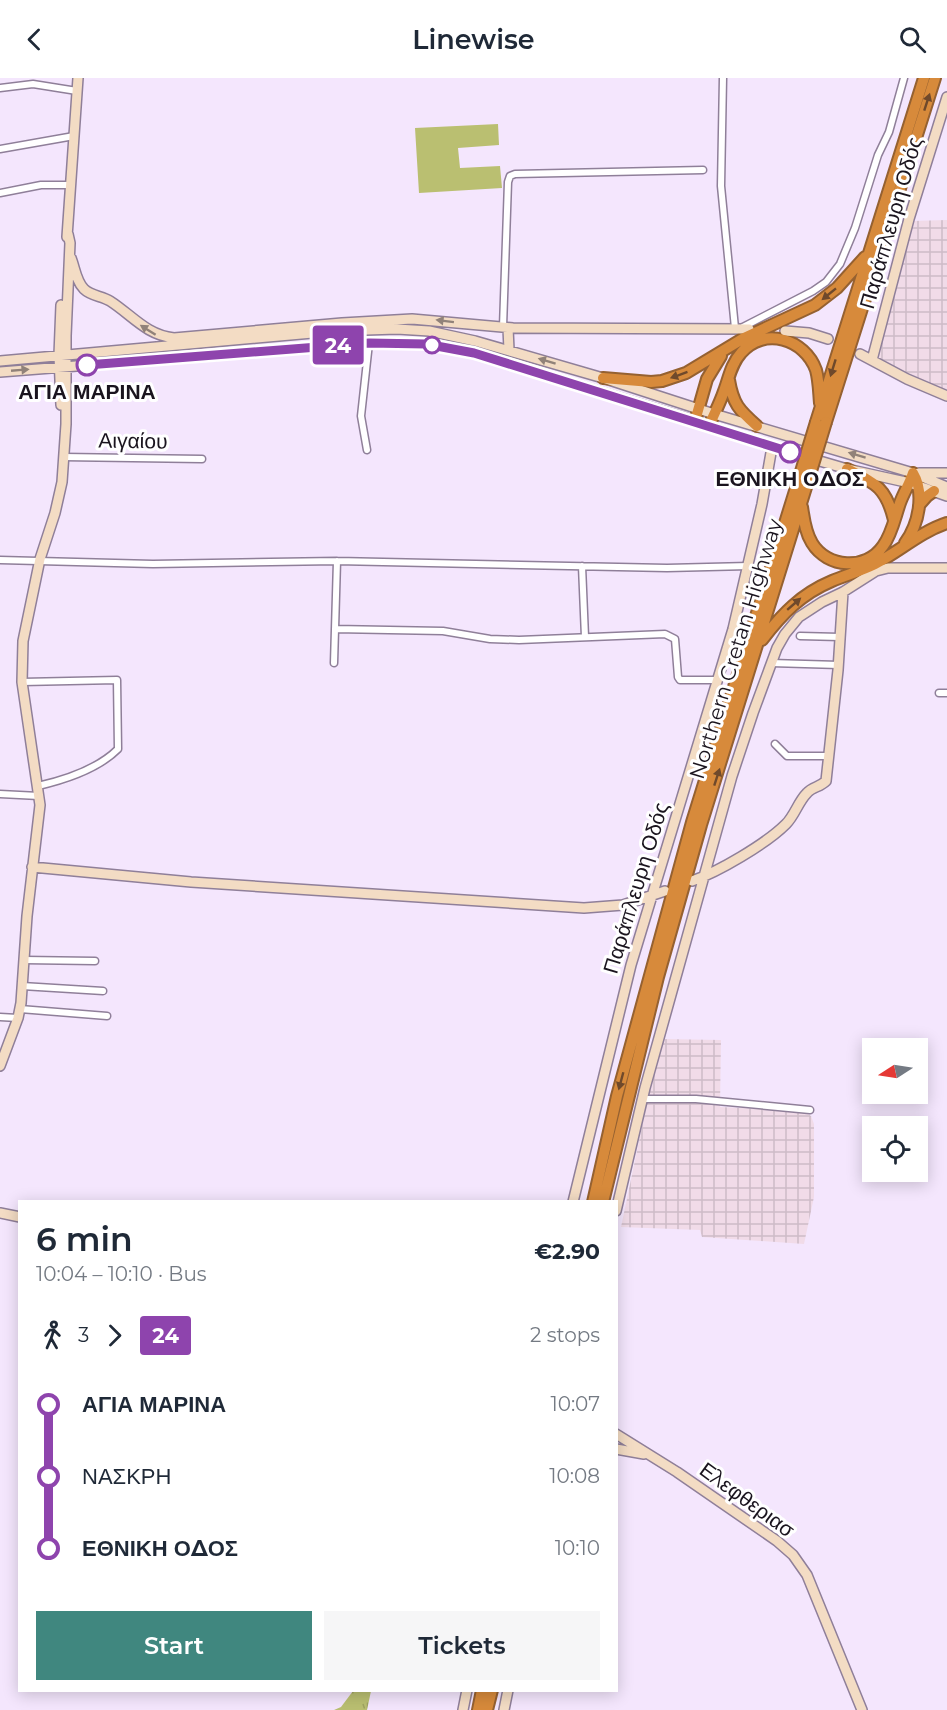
<!DOCTYPE html>
<html lang="en">
<head>
<meta charset="utf-8">
<style>
  :root { --surface:#fff; --page:#f6f6f7; --text:#1f2937; --muted:#747a83; --accent:#40877f }
  body { margin:0; font-family:Montserrat,sans-serif; background:var(--page); color:var(--text); height:100vh; display:flex; flex-direction:column; font-size:22px; white-space:nowrap }
  * { box-sizing:border-box; margin:0 }
  p { font-size:20px; color:var(--muted) }
  .icon { flex:none; width:33px; height:33px; fill:none; stroke:currentColor; stroke-width:2; stroke-linecap:round; stroke-linejoin:round }
  .map { position:relative; flex:1; overflow:hidden }
  .sheet { position:absolute; left:18px; top:1122px; width:600px; height:492px; display:flex; flex-direction:column; background:var(--surface); border-radius:0px; box-shadow:0 3px 15px #0003 }
  .sheet>* { flex:none }
  .badge { padding:0 12px; border-radius:4px; font-size:21px; line-height:39px }
  .needle { width:39px; rotate:258deg }
  .buttons { position:absolute; left:862px; top:960px; display:grid; gap:12px }
  .buttons a { display:grid; place-items:center; width:66px; height:66px; border-radius:0px; background:var(--surface); box-shadow:0 3px 15px #0003; font-size:30px }
  .map>.badge { position:absolute; translate:-50% -50%; box-shadow:0 0 0 3px #fff }
  .legs { display:flex; align-items:center; gap:9px; height:66px; padding:0 18px; font-size:20px }
  .legs p { margin-inline-start:auto }
  .summary { display:flex; align-items:center; justify-content:space-between; height:102px; padding:0 18px }
  h1 { font-size:33px; font-weight:600; line-height:45px }
  .primary-button { display:flex; gap:12px; margin-top:auto; padding:12px 18px }
  .primary-button a { flex:1; height:69px; border-radius:0px; background:var(--accent); color:#fff; font-size:24px; font-weight:600; line-height:69px; text-align:center }
  .primary-button a+a { background:var(--page); color:var(--text) }
  ul { padding:0 18px; list-style:none }
  li { display:flex; align-items:center; gap:21px; height:72px; font-size:22px }
  li i { display:grid; place-items:center; width:9px; height:100%; margin:0 8px; background:currentColor }
  li i::after { content:''; width:15px; height:15px; margin:-8px; border:4px solid; border-radius:50%; background:var(--surface) }
  li p { margin-inline-start:auto }
  li:first-child i { background:linear-gradient(#0000 50%,currentColor 0) }
  li:last-child i { background:linear-gradient(currentColor 50%,#0000 0) }
  header { display:flex; justify-content:space-between; align-items:center; height:78px; padding:0 18px; background:var(--surface); font-size:27px; font-weight:600 }
  .map>svg:first-child { display:block }
  .industrial { fill:url(#industrial-grid) }
  .grass { fill:url(#grass-tufts) }
  .green { fill:#babf71 }
  .lines { fill:none; stroke-linecap:round; stroke-linejoin:round }
  .street-casing { stroke:#8f7f99; stroke-width:9 }
  .secondary-casing { stroke:#8f7f99; stroke-width:12 }
  .highway-casing { stroke:#956131; stroke-width:14 }
  .street { stroke:#fff; stroke-width:6 }
  .secondary { stroke:#f3dcc4; stroke-width:9 }
  .highway { stroke:#d78a3b; stroke-width:10 }
  .highway-bridge-casing { stroke:#956131; stroke-width:14; stroke-linecap:butt }
  .highway-bridge { stroke:#d78a3b; stroke-width:10 }
  .oneway { fill:#6f492b }
  .oneway2 { fill:#918279 }
  .line-1-casing { stroke:#fff; stroke-width:14 }
  .line-1 { stroke:#8e44ad; stroke-width:9 }
  .stop-1-dot { fill:#fff; stroke:#8e44ad; stroke-width:3 }
  .labels { text-anchor:middle; stroke-width:6; stroke-linejoin:round; paint-order:stroke }
  .street-label { font-size:21px; fill:#1a141e; stroke:#fff }
  .stop-label { font-size:21px; font-weight:bold; fill:#1a141e; stroke:#fff }
</style>
</head>
<body>
<header><svg class="icon" aria-label="back" viewBox="0 0 24 24"><path d="M15 5l-7 7 7 7"/></svg>Linewise<svg class="icon" aria-label="search" viewBox="0 0 24 24"><circle cx="10" cy="10" r="6"/><path d="M15 15l6 6"/></svg></header>
<div class="map">
<svg width="947" height="1632" viewBox="0 0 947 1632">
  <defs>
    <pattern id="industrial-grid" width="8" height="8" patternUnits="userSpaceOnUse" patternTransform="scale(1.5)"><rect width="8" height="8" fill="#f1dbe8"/><path d="M0 4h8M4 0v8" fill="none" stroke="#cebbc7"/></pattern>
    <pattern id="grass-tufts" width="24" height="20" patternUnits="userSpaceOnUse" patternTransform="scale(1.5)"><rect width="24" height="20" fill="#babf71"/><path d="M3 7l-1-3M5 7V3M7 7l1-3M15 17l-1-3M17 17v-4M19 17l1-3" fill="none" stroke="#9fa361"/></pattern>
  </defs>
  <rect width="100%" height="100%" fill="#f4e6fd"/>
  <path class="industrial" d="M947,142V314L930,308L877,280L913,143Z
    M663,961L721,962L720,1029L804,1033L811,1038L814,1046V1119L804,1166L702,1159L700,1152L621,1149L647,1025Z"/>
  <path class="grass" d="M353,1613H371L367,1632H334L341,1629Z"/>
  <path class="green" d="M498,46L499,67L458,70L460,90L500,88L502,110L419,115L415,50Z"/>
  <g class="lines">
    <defs>
      <path id="street" d="M723,0L721,108L735,250
        M0,10L33,6L77,13
        M0,71L74,58
        M0,115L41,107H70
        M503,249L508,104L510,98L515,96L703,92
        M743,249L813,213L826,204L840,186L855,150L878,77L889,54L904,0
        M367,372L361,338L369,265
        M63,379L202,381
        M0,482L153,486L337,483L667,490L749,488
        M582,488L585,559
        M335,551L443,553L490,561L519,562L665,556L675,561L678,599L680,602H717
        M800,558L840,559
        M334,585L337,483
        M771,585L839,587
        M22,604L117,602L118,671C98,691 64,702 38,708
        M939,615H947
        M775,666L787,678H829
        M0,716L39,718
        M24,882L95,883
        M22,908L103,913
        M20,931L107,938
        M0,939L18,940
        M642,1021H696L810,1032"/>
      <path id="secondary" d="M67,159L78,0
        M71,180C75,190 76,203 84,211C91,218 102,218 110,223C132,237 146,257 174,260L342,245L412,241L513,250L749,251
        M508,250L509,272
        M785,253L809,255L828,261
        M860,276L907,301L947,318
        M872,282L909,141L947,19
        M0,283L335,253L397,251L429,253L475,263L603,300L714,336L913,395L947,409
        M0,294L369,265L426,266L474,275L689,341L772,369L847,391L910,405L947,418
        M61,327L59,277L61,227
        M919,395H947
        M32,789L191,804L584,830L623,827L665,813
        M692,803C718,794 766,766 786,746C795,737 798,724 807,715C812,709 820,709 826,703L838,592L843,514
        M0,988L18,940L21,925L27,838L40,727L22,604L23,563L40,481L55,435L62,404L66,346V258L70,165L68,156
        M573,1124L631,887L733,551L762,426L772,369
        M616,1133L645,1010L732,698L753,635L777,570L785,556L799,539L822,524L843,514L876,493L888,490H947
        M0,1135L20,1139
        M616,1356L677,1394L777,1463L793,1477L807,1497L862,1632
        M616,1371L644,1376
        M463,1632L467,1612
        M504,1632L508,1612"/>
      <path id="highway" d="M603,300L651,304L662,303L686,295L744,260L815,227L837,210L865,179
        M729,302C733,326 739,332 757,348
        M695,343L707,301L721,278
        M816,344L924,0
        M826,344L935,0
        M709,348C714,336 720,325 724,313C729,300 731,286 741,275C764,248 805,261 816,292C819,303 819,314 820,325
        M847,391C875,405 886,409 894,442
        M919,427L927,418L934,413
        M802,429C804,441 805,454 812,465C827,490 866,493 883,468C892,456 895,439 900,425C904,414 910,405 913,395
        M905,465C919,446 925,415 913,395
        M762,562C782,536 801,516 832,503C846,497 861,493 875,486C900,473 920,454 947,445
        M593,1124L617,1018L692,744L799,400
        M603,1124L658,899L701,747L808,403
        M478,1632L482,1612
        M487,1632L492,1612"/>
    </defs>
    <use href="#street" class="street-casing"/>
    <use href="#secondary" class="secondary-casing"/>
    <use href="#highway" class="highway-casing"/>
    <use href="#street" class="street"/>
    <use href="#secondary" class="secondary"/>
    <use href="#highway" class="highway"/>
    <defs>
      <path id="highway-bridge" d="M799,400L816,344
        M808,403L826,344"/>
    </defs>
    <use href="#highway-bridge" class="highway-bridge-casing"/>
    <use href="#highway-bridge" class="highway-bridge"/>
  </g>
  <defs><path id="oneway-solid" d="M-6-.8H1V-3.2L6.5 0L1 3.2V.8H-6Z" transform="scale(1.5)"/></defs>
  <g class="oneway">
    <use href="#oneway-solid" transform="translate(927 24) rotate(-72)"/>
    <use href="#oneway-solid" transform="translate(829 216) rotate(141)"/>
    <use href="#oneway-solid" transform="translate(833 290) rotate(107)"/>
    <use href="#oneway-solid" transform="translate(679 297) rotate(160)"/>
    <use href="#oneway-solid" transform="translate(794 526) rotate(-41)"/>
    <use href="#oneway-solid" transform="translate(717 699) rotate(-72)"/>
    <use href="#oneway-solid" transform="translate(621 1003) rotate(105)"/>
  </g>
  <g class="oneway2">
    <use href="#oneway-solid" transform="translate(445 243) rotate(-173)"/>
    <use href="#oneway-solid" transform="translate(148 252) rotate(-148)"/>
    <use href="#oneway-solid" transform="translate(547 283) rotate(-163)"/>
    <use href="#oneway-solid" transform="translate(20 292) rotate(-5)"/>
    <use href="#oneway-solid" transform="translate(857 377) rotate(-163)"/>
  </g>
  <g class="lines">
    <defs>
      <path id="line-1" d="M87,287L369,265L426,266L474,275L790,374"/>
    </defs>
    <use href="#line-1" class="line-1-casing"/>
    <use href="#line-1" class="line-1"/>
  </g>
  <g class="stop-1-dot">
    <circle cx="432" cy="267" r="8"/>
    <circle cx="87" cy="287" r="10"/>
    <circle cx="790" cy="374" r="10"/>
  </g>
  <g class="labels">
    <g class="street-label">
      <text transform="translate(891 145) rotate(-74)" y="7">Παράπλευρη Οδός</text>
      <text transform="translate(133 363) rotate(1)" y="7">Αιγαίου</text>
      <text transform="translate(736 571) rotate(-73)" y="7">Northern Cretan Highway</text>
      <text transform="translate(636 810) rotate(-73)" y="7">Παράπλευρη Οδός</text>
      <text transform="translate(747 1422) rotate(36)" y="7">Ελεφθεριασ</text>
    </g>
    <g class="stop-label">
      <text x="87" y="321">ΑΓΙΑ ΜΑΡΙΝΑ</text>
      <text x="790" y="408">ΕΘΝΙΚΗ ΟΔΟΣ</text>
    </g>
  </g>
</svg>
<div class="buttons">
<a><svg class="needle" viewBox="-14 -14 28 28"><path d="M0-13l5 13h-10z" fill="#e53935"/><path d="M0 13l5-13h-10z" fill="#747a83"/></svg></a>
<a><svg class="icon" aria-label="locate" viewBox="0 0 24 24"><circle cx="12" cy="12" r="6"/><path d="M12 2v4M12 18v4M2 12h4M18 12h4"/></svg></a>
</div>
<b class="badge" style="left:338px;top:267px;background:#8e44ad;color:#fff">24</b>
<section class="sheet">
<div class="summary"><div><h1>6 min</h1><p>10:04 – 10:10 · Bus</p></div><b>€2.90</b></div>
<div class="legs"><svg class="icon" aria-label="walk" viewBox="0 0 24 24"><circle cx="13" cy="4" r="2"/><path d="M13 8l-2 6 4 7M11 14l-3 7M7 12l3-4h3l4 4"/></svg>3<svg class="icon" aria-label="forward" viewBox="0 0 24 24"><path d="M9 5l7 7-7 7"/></svg><b class="badge" style="background:#8e44ad;color:#fff">24</b><p>2 stops</p></div>
<ul>
<li><i style="color:#8e44ad"></i><b>ΑΓΙΑ ΜΑΡΙΝΑ</b><p>10:07</p></li>
<li><i style="color:#8e44ad"></i><span>ΝΑΣΚΡΗ</span><p>10:08</p></li>
<li><i style="color:#8e44ad"></i><b>ΕΘΝΙΚΗ ΟΔΟΣ</b><p>10:10</p></li>
</ul>
<div class="primary-button"><a>Start</a><a>Tickets</a></div>
</section>
</div>
</body>
</html>
